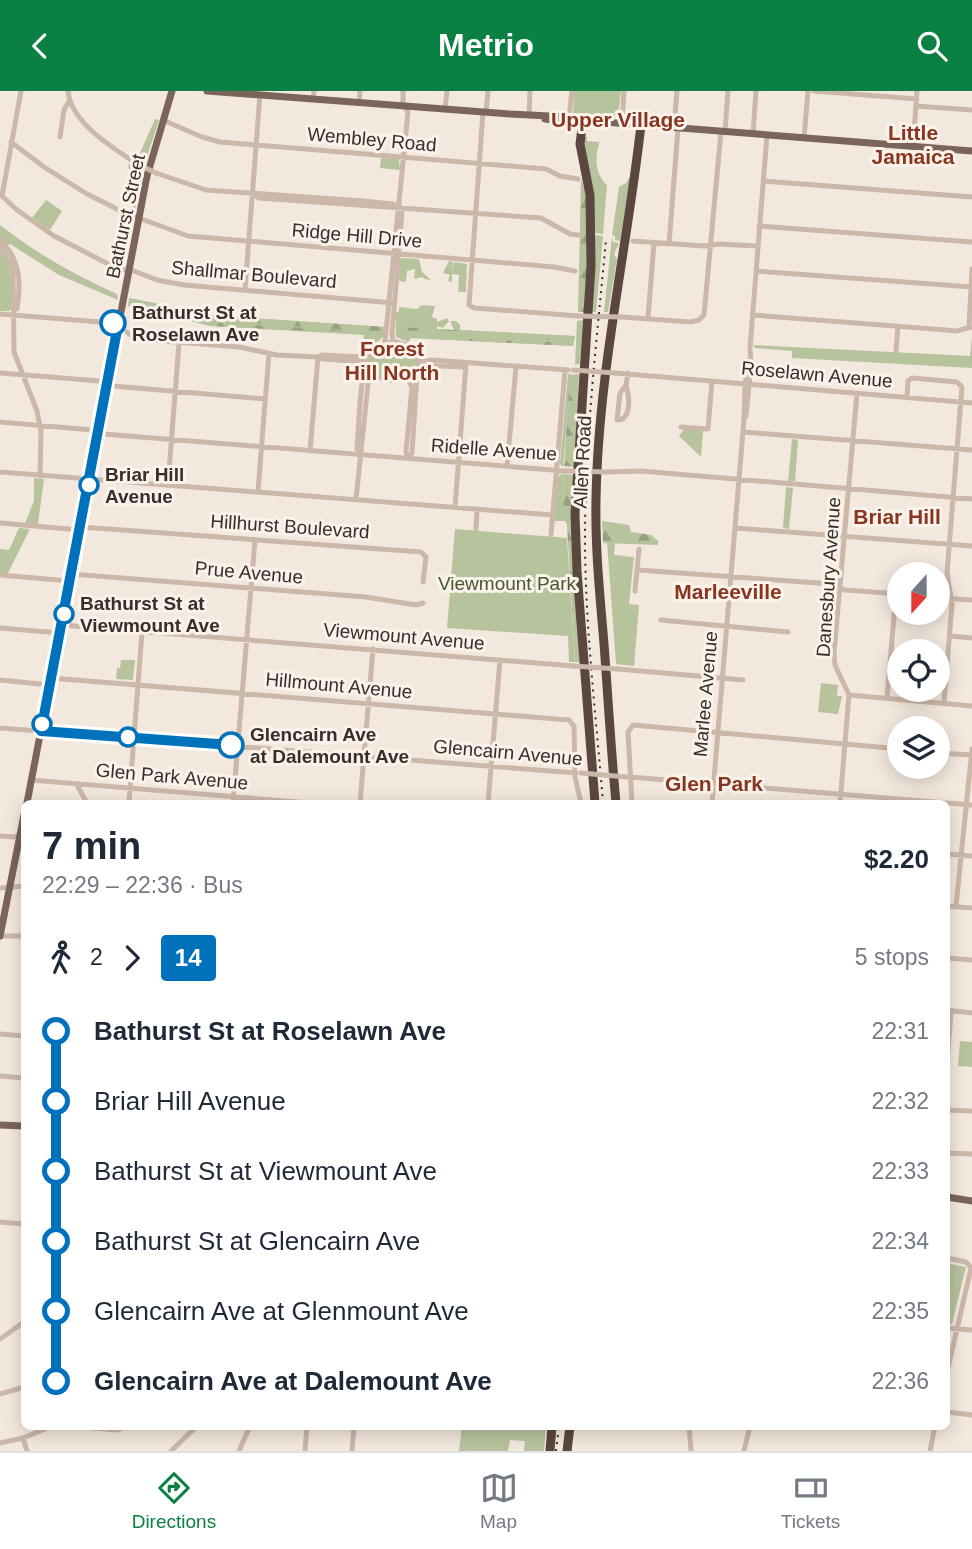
<!DOCTYPE html>
<html lang="en">
<head>
<meta charset="utf-8">
<style>
  :root { --surface:#fff; --page:#f6f6f7; --text:#1f2937; --muted:#747a83; --line:#e0e1e3; --accent:#0b8043 }
  body { margin:0; font-family:Arial,sans-serif; background:var(--page); color:var(--text); height:100vh; display:flex; flex-direction:column; font-size:26px; white-space:nowrap }
  * { box-sizing:border-box; margin:0 }
  p { font-size:23px; color:var(--muted) }
  .icon { flex:none; width:38px; height:38px; fill:none; stroke:currentColor; stroke-width:2; stroke-linecap:round; stroke-linejoin:round }
  .map { position:relative; flex:1; overflow:hidden }
  .details { position:absolute; left:21px; top:709px; width:929px; height:630px; display:flex; flex-direction:column; background:var(--surface); border-radius:10px; box-shadow:0 4px 18px #0003 }
  .details>* { flex:none }
  .badge { padding:0 14px; border-radius:5px; font-size:24px; line-height:46px }
  .needle { width:46px; rotate:201deg }
  .tools { position:absolute; left:887px; top:471px; display:grid; gap:14px }
  .tools a { display:grid; place-items:center; width:63px; height:63px; border-radius:50%; background:var(--surface); box-shadow:0 4px 18px #0003; font-size:35px }
  .map>.badge { position:absolute; translate:-50% -50%; box-shadow:0 0 0 4px #fff }
  .legs { display:flex; align-items:center; gap:10px; height:77px; padding:0 21px; font-size:23px }
  .legs p { margin-inline-start:auto }
  .summary { display:flex; align-items:center; justify-content:space-between; height:119px; padding:0 21px }
  h1 { font-size:38px; font-weight:700; line-height:52px }
  ul { padding:0 21px; list-style:none }
  li { display:flex; align-items:center; gap:24px; height:70px; font-size:26px }
  li i { display:grid; place-items:center; width:10px; height:100%; margin:0 9px; background:currentColor }
  li i::after { content:''; width:18px; height:18px; margin:-9px; border:5px solid; border-radius:50%; background:var(--surface) }
  li p { margin-inline-start:auto }
  li:first-child i { background:linear-gradient(#0000 50%,currentColor 0) }
  li:last-child i { background:linear-gradient(currentColor 50%,#0000 0) }
  header { display:flex; justify-content:space-between; align-items:center; height:91px; padding:0 21px; background:var(--accent); color:#fff; font-size:32px; font-weight:700 }
  .dock { display:flex; justify-content:space-around; align-items:center; height:98px; border-top:2px solid var(--line); background:var(--surface); font-size:19px; color:var(--muted) }
  .dock a { display:grid; justify-items:center; gap:4px }
  .dock .active { color:var(--accent) }
  .map>svg:first-child { display:block }
  .green { fill:#b7c39d }
  .forest { fill:url(#forest-firs) }
  .lines { fill:none; stroke-linecap:round; stroke-linejoin:round }
  .minor { stroke:#ccb8a9; stroke-width:5 }
  .major { stroke:#7b645a; stroke-width:7 }
  .highway { stroke:#5a4740; stroke-width:9 }
  .rail { stroke:#392e29; stroke-width:2; stroke-dasharray:2 5; stroke-linecap:butt }
  .minor-bridge { stroke:#ccb8a9; stroke-width:5 }
  .line-1-casing { stroke:#fff; stroke-width:16 }
  .line-1 { stroke:#0072bc; stroke-width:10 }
  .stop-1-dot { fill:#fff; stroke:#0072bc; stroke-width:3.5 }
  .labels { text-anchor:middle; stroke-width:6; stroke-linejoin:round; paint-order:stroke }
  .street-label { font-size:19px; fill:#392e29; stroke:#faf3eb }
  .stop-label { font-size:19px; font-weight:bold; fill:#392e29; stroke:#faf3eb; text-anchor:start }
  .park-label { font-size:19px; fill:#49582c; stroke:#faf3eb }
  .neighbourhood-label { font-size:21px; font-weight:bold; fill:#893621; stroke:#faf3eb }
</style>
</head>
<body>
<header><svg class="icon" aria-label="back" viewBox="0 0 24 24"><path d="M15 5l-7 7 7 7"/></svg>Metrio<svg class="icon" aria-label="search" viewBox="0 0 24 24"><circle cx="10" cy="10" r="6"/><path d="M15 15l6 6"/></svg></header>
<div class="map">
<svg width="972" height="1360" viewBox="0 0 972 1360">
  <defs>
    <pattern id="forest-firs" width="22" height="20" patternUnits="userSpaceOnUse" patternTransform="scale(1.75)"><rect width="22" height="20" fill="#b7c39d"/><path d="M5 1l3.5 6h-7zM16 11l3.5 6h-7z" fill="#969f80"/></pattern>
  </defs>
  <rect width="100%" height="100%" fill="#f3e8de"/>
  <path class="green" d="M574,0H621L618,25L573,22Z
    M155,28L159,29L145,72L137,69Z
    M583,46H587V50L599,51L600,49C595,65 594,82 607,94L603,143L595,142Z
    M381,67L399,68L400,79L380,77Z
    M130,72L143,79L135,119H133L135,97L128,75Z
    M631,84L620,150L615,149V145L612,144L619,96L626,92Z
    M46,109L62,120L50,139L32,127Z
    M0,134C37,163 75,184 117,203L118,209L59,184L10,153L8,154L0,146Z
    M595,144L603,145L596,221H592Z
    M612,146L613,151L619,152L614,163L617,168L608,221H604Z
    M0,158L12,180L11,218L9,220H0Z
    M403,167L419,168L422,181L431,189L424,188L423,186L414,188L415,178L407,180L406,191L399,190L400,169Z
    M449,170L453,171L452,181L454,171L467,173L466,201H458L459,184L452,183V191L448,190L450,184L443,182Z
    M129,207L219,225L385,236L384,245L363,263L364,244L211,235L128,215Z
    M422,214L435,215L432,226L437,228V231L447,227L449,230L443,237L437,235V238L454,239L450,230H456L460,234V239L575,245L573,255L411,247L408,251L396,246V221H399V216L417,218Z
    M972,246V277L792,267V260L755,257L753,254L970,265Z
    M395,252L408,257L416,269C409,315 327,263 395,252Z
    M568,283H571L563,376L560,373Z
    M684,338L703,340L701,366L679,345Z
    M792,348L798,349L795,390H788Z
    M564,383L563,425L566,430H554L558,387L560,384Z
    M34,387L44,388L38,433L25,432L34,410Z
    M786,396L793,397L789,438L783,437Z
    M19,437L30,438L8,482H0V458L9,459Z
    M455,438L567,447L575,571H569L568,545L447,537Z
    M607,451L615,452L614,464L634,466L629,513L639,514L634,575L616,573Z
    M121,569H135L133,589L116,588L117,577H120Z
    M821,592L838,594L837,605H842L838,623L818,621Z
    M960,950L972,951V976L958,975Z
    M947,1172L966,1176L952,1233H947Z
    M462,1335H546L544,1360H524L525,1350L510,1349L508,1360H459Z"/>
  <path class="forest" d="M581,87L586,103L587,178L584,221H578Z
    M129,207L219,225L385,236V238L381,241L218,230L130,209Z
    M129,211L219,232L359,240L385,244L211,235L128,215Z
    M583,229L580,273L575,274L577,230Z
    M395,236L575,245L574,250L397,242Z
    M395,244L574,252L573,255L411,247L408,251Z
    M579,283L574,376L564,375L570,284Z
    M564,383L574,384L582,572L575,571L567,434L563,425Z
    M602,430L629,434L631,441L651,444L658,450V454L603,452Z"/>
  <g class="lines">
    <path class="minor" d="M21,0L2,105L17,119L54,145L118,178L134,180L157,189L184,194L394,212
      M68,0C71,32 112,56 137,73
      M814,0L917,8
      M313,8L314,0
      M359,12L360,0
      M916,15L972,19
      M445,18L447,0
      M483,21L469,214L474,217L578,225
      M486,21L488,0
      M529,25L530,0
      M569,26L572,0
      M165,30L202,46L220,51L546,78L560,85L578,88
      M622,33L624,0
      M674,36L677,0
      M725,41L728,0
      M753,43L756,0
      M60,46L64,19L69,10
      M804,47L808,0
      M11,51L44,76L87,103L125,122L188,145L554,176L575,180
      M913,55L917,0
      M156,82L206,99L363,110L393,113L400,116
      M763,90L972,106
      M253,103L259,107L541,127L570,143L578,144
      M759,135L972,151
      M0,149C21,169 21,191 17,218
      M633,150L704,155L719,153L757,155
      M669,153L678,37
      M0,155L13,176L14,261L37,320L41,340L40,385
      M756,180L972,196
      M245,199L260,3
      M0,223L113,232L137,248L239,256L277,264L318,266L323,268L364,271L367,268
      M753,224L946,239L956,240L972,236
      M622,226L691,231L699,229L704,224L721,41
      M648,227L654,152
      M969,236L972,178
      M393,250L392,243L402,121L400,116
      M385,251L408,21L403,12V0
      M896,260L898,235
      M318,266L322,264L364,266L367,268
      M418,271L433,269L568,279
      M419,272L420,274L462,276L466,273
      M367,275C380,293 402,294 417,278
      M0,282L100,290L113,295L265,308
      M615,282L972,312
      M407,287L412,296L406,361L408,367
      M626,294C629,305 631,320 623,328L617,329L620,302L626,294L628,282
      M907,306L908,290L912,287L957,291L962,296L947,482L952,513L944,611
      M744,328L746,325L751,274L750,257L767,44
      M0,331L92,339L103,343L565,380
      M681,336L708,338L712,290
      M743,341L972,359
      M310,360L318,266
      M360,364L357,357C359,334 360,273 372,256L393,250L410,255L418,268L412,362L408,367
      M507,375L516,276
      M0,381L552,424
      M609,381L641,380L972,408
      M168,393L179,252
      M258,400L269,262
      M356,408L368,293L369,288L376,285
      M455,416L466,273
      M0,432L80,439
      M81,436L421,461L426,466L423,491
      M735,437L972,455
      M476,438L477,418
      M551,444L565,279
      M638,479L832,493L845,499L900,503
      M71,483L366,506L416,514L423,512
      M0,484L70,490
      M635,500L639,458
      M938,507L972,509
      M661,529L788,541
      M61,534L574,575
      M0,537L60,542
      M950,545L972,547
      M618,578L743,589
      M51,587L569,629L574,635L575,686L581,712
      M0,589L50,594
      M849,604L972,615
      M887,606L896,503
      M0,637L576,682
      M938,662L972,664
      M630,686L972,714
      M31,689L310,712
      M77,694L87,712
      M129,712L142,541
      M233,712L255,449
      M360,712L373,558
      M488,712L500,569
      M632,712L628,641L633,634L900,658
      M712,712L744,328L745,293L749,269
      M840,712L849,604L835,574L834,562L857,302
      M0,745L14,746L24,742
      M947,763L972,765
      M0,797L24,795
      M947,815L972,817
      M956,815L972,658
      M0,845H24
      M947,867L972,869
      M947,919L972,922
      M0,943L24,945
      M947,975L951,920
      M0,985L24,987
      M947,1019L972,1020
      M947,1062L972,1063
      M0,1131L24,1133
      M947,1167L966,1171L971,1177L947,1282
      M947,1237L972,1239
      M0,1248L24,1231
      M0,1303L24,1296
      M947,1321L972,1324
      M73,1335L117,1339L126,1335
      M689,1335L691,1360
      M23,1347L27,1360
      M0,1352L23,1347L52,1335
      M171,1360L197,1335
      M239,1360L250,1335
      M305,1360L307,1335
      M352,1360L354,1335
      M744,1360L750,1335
      M930,1360L935,1335"/>
    <path class="major" d="M207,0L510,23L569,26L604,31L972,60
      M545,28L576,32L583,29
      M27,712L147,85L172,0
      M0,845L24,724
      M0,1034L24,1035
      M947,1106L972,1110"/>
    <path class="highway" d="M583,29L580,53L590,104L591,175L575,423L577,480L595,712
      M616,712C611,659 608,606 604,553C600,505 595,457 596,409C598,282 627,159 641,34
      M550,1360L552,1335
      M567,1360L570,1335"/>
    <path class="rail" d="M603,712C596,624 585,535 585,446C585,347 597,247 606,149
      M556,1360L559,1335"/>
    <path class="minor-bridge" d="M137,73L156,82
      M578,225L622,226
      M573,279L615,282
      M565,380L609,381
      M574,575L618,578
      M581,682L627,686"/>
  </g>
  <g class="lines">
    <defs>
      <path id="line-1" d="M113,232L118,234L41,640L231,654"/>
    </defs>
    <use href="#line-1" class="line-1-casing"/>
    <use href="#line-1" class="line-1"/>
  </g>
  <g class="stop-1-dot">
    <circle cx="113" cy="232" r="12"/>
    <circle cx="89" cy="394" r="9"/>
    <circle cx="64" cy="523" r="9"/>
    <circle cx="42" cy="633" r="9"/>
    <circle cx="128" cy="646" r="9"/>
    <circle cx="231" cy="654" r="12"/>
  </g>
  <g class="labels">
    <g class="street-label">
      <text transform="translate(372 48) rotate(5)" y="7">Wembley Road</text>
      <text transform="translate(125 125) rotate(-78)" y="7">Bathurst Street</text>
      <text transform="translate(357 144) rotate(5)" y="7">Ridge Hill Drive</text>
      <text transform="translate(254 183) rotate(5)" y="7">Shallmar Boulevard</text>
      <text transform="translate(817 283) rotate(5)" y="7">Roselawn Avenue</text>
      <text transform="translate(494 358) rotate(4)" y="7">Ridelle Avenue</text>
      <text transform="translate(582 371) rotate(-87)" y="7">Allen Road</text>
      <text transform="translate(290 435) rotate(4)" y="7">Hillhurst Boulevard</text>
      <text transform="translate(249 481) rotate(5)" y="7">Prue Avenue</text>
      <text transform="translate(828 486) rotate(-86)" y="7">Danesbury Avenue</text>
      <text transform="translate(404 545) rotate(5)" y="7">Viewmount Avenue</text>
      <text transform="translate(339 594) rotate(5)" y="7">Hillmount Avenue</text>
      <text transform="translate(705 603) rotate(-85)" y="7">Marlee Avenue</text>
      <text transform="translate(508 661) rotate(5)" y="7">Glencairn Avenue</text>
      <text transform="translate(172 685) rotate(5)" y="7">Glen Park Avenue</text>
    </g>
    <g class="stop-label">
      <text x="132" y="228">Bathurst St at<tspan x="132" dy="22">Roselawn Ave</tspan></text>
      <text x="105" y="390">Briar Hill<tspan x="105" dy="22">Avenue</tspan></text>
      <text x="80" y="519">Bathurst St at<tspan x="80" dy="22">Viewmount Ave</tspan></text>
      <text x="250" y="650">Glencairn Ave<tspan x="250" dy="22">at Dalemount Ave</tspan></text>
    </g>
    <g class="park-label">
      <text x="507" y="499">Viewmount Park</text>
    </g>
    <g class="neighbourhood-label">
      <text x="618" y="36">Upper Village</text>
      <text x="913" y="49">Little<tspan x="913" dy="24">Jamaica</tspan></text>
      <text x="392" y="265">Forest<tspan x="392" dy="24">Hill North</tspan></text>
      <text x="897" y="433">Briar Hill</text>
      <text x="728" y="508">Marleeville</text>
      <text x="714" y="700">Glen Park</text>
    </g>
  </g>
</svg>
<div class="tools">
<a><svg class="needle" viewBox="-14 -14 28 28"><path d="M0-13l5 13h-10z" fill="#e53935"/><path d="M0 13l5-13h-10z" fill="#747a83"/></svg></a>
<a><svg class="icon" aria-label="locate" viewBox="0 0 24 24"><circle cx="12" cy="12" r="6"/><path d="M12 2v4M12 18v4M2 12h4M18 12h4"/></svg></a>
<a><svg class="icon" aria-label="layers" viewBox="0 0 24 24"><path d="M12 4l9 5-9 5-9-5zM3 14l9 5 9-5"/></svg></a>
</div>
<section class="details">
<div class="summary"><div><h1>7 min</h1><p>22:29 – 22:36 · Bus</p></div><b>$2.20</b></div>
<div class="legs"><svg class="icon" aria-label="walk" viewBox="0 0 24 24"><circle cx="13" cy="4" r="2"/><path d="M13 8l-2 6 4 7M11 14l-3 7M7 12l3-4h3l4 4"/></svg>2<svg class="icon" aria-label="forward" viewBox="0 0 24 24"><path d="M9 5l7 7-7 7"/></svg><b class="badge" style="background:#0072bc;color:#fff">14</b><p>5 stops</p></div>
<ul>
<li><i style="color:#0072bc"></i><b>Bathurst St at Roselawn Ave</b><p>22:31</p></li>
<li><i style="color:#0072bc"></i><span>Briar Hill Avenue</span><p>22:32</p></li>
<li><i style="color:#0072bc"></i><span>Bathurst St at Viewmount Ave</span><p>22:33</p></li>
<li><i style="color:#0072bc"></i><span>Bathurst St at Glencairn Ave</span><p>22:34</p></li>
<li><i style="color:#0072bc"></i><span>Glencairn Ave at Glenmount Ave</span><p>22:35</p></li>
<li><i style="color:#0072bc"></i><b>Glencairn Ave at Dalemount Ave</b><p>22:36</p></li>
</ul>
</section>
</div>
<nav class="dock">
<a class="active"><svg class="icon" aria-label="directions" viewBox="0 0 24 24"><path d="M12 3l9 9-9 9-9-9zM9 14v-3h6M13 9l2 2-2 2"/></svg>Directions</a>
<a><svg class="icon" aria-label="map" viewBox="0 0 24 24"><path d="M3 6l6-2 6 2 6-2v14l-6 2-6-2-6 2zM9 4v14M15 6v14"/></svg>Map</a>
<a><svg class="icon" aria-label="tickets" viewBox="0 0 24 24"><path d="M3 7h18v10H3zM15 7v10"/></svg>Tickets</a>
</nav>
</body>
</html>
